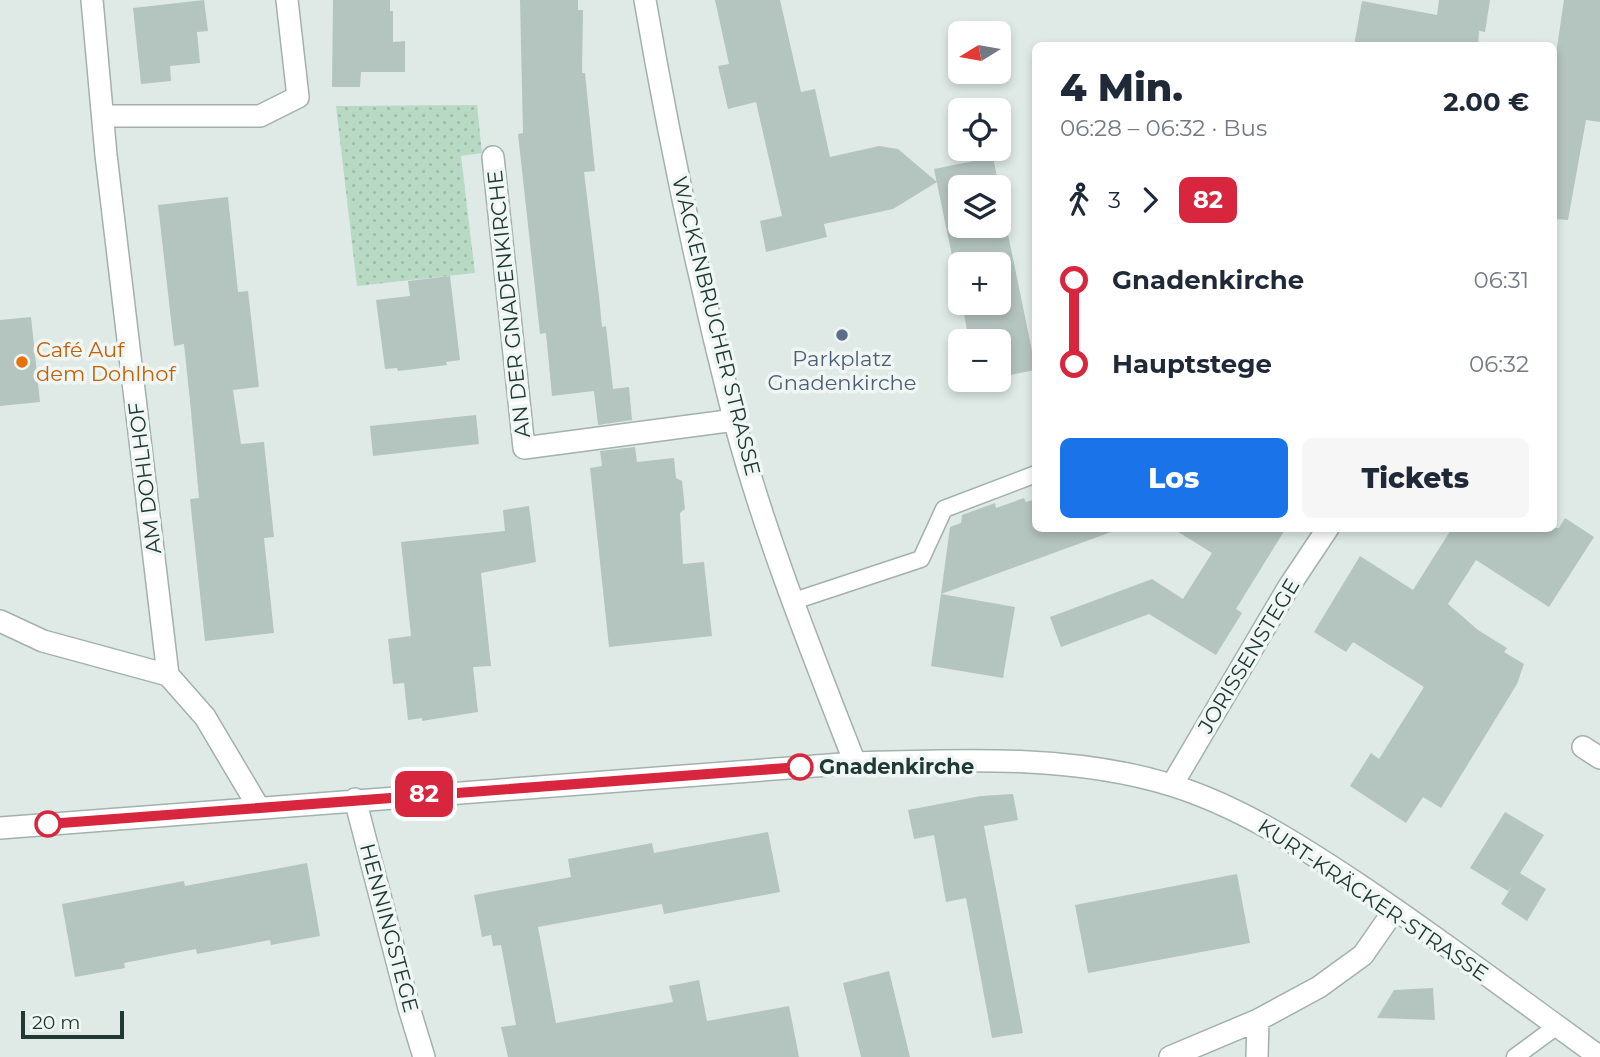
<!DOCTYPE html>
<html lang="de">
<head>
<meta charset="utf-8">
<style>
  :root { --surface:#fff; --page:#f6f6f7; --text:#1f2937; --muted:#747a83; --accent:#1a73e8 }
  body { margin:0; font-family:Montserrat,sans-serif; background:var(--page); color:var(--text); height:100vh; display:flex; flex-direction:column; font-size:26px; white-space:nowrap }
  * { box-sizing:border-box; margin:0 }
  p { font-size:23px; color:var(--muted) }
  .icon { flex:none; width:38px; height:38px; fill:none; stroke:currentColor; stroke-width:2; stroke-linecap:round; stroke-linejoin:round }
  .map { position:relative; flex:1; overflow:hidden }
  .sheet { position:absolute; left:1032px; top:42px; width:525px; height:490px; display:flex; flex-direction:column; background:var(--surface); border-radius:10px; box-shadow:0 4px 10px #0003 }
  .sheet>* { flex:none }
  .badge { padding:0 14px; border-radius:10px; font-size:24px; line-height:46px }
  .needle { width:46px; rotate:259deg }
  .controls { position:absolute; left:948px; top:21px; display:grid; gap:14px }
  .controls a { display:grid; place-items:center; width:63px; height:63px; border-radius:10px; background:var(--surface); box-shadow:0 4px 10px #0003; font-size:35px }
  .scale { position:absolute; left:21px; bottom:18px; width:103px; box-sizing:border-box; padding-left:7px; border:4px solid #213934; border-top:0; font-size:19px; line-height:24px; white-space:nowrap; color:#213934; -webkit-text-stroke:5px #eff6f3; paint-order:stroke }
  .map>.badge { position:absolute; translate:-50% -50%; box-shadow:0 0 0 4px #fff }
  .legs { display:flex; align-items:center; gap:10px; height:77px; padding:0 28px; font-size:23px }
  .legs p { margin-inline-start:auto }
  .head { display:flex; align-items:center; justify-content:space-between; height:119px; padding:0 28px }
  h1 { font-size:38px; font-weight:800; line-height:52px }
  .action { display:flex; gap:14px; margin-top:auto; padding:14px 28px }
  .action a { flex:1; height:80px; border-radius:10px; background:var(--accent); color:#fff; font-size:28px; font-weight:800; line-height:80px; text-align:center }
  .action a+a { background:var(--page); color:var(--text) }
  ul { padding:0 28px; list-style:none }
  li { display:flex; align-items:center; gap:24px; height:84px; font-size:26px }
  li i { display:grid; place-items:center; width:10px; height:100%; margin:0 9px; background:currentColor }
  li i::after { content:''; width:18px; height:18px; margin:-9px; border:5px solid; border-radius:50%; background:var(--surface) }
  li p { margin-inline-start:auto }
  li:first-child i { background:linear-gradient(#0000 50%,currentColor 0) }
  li:last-child i { background:linear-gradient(currentColor 50%,#0000 0) }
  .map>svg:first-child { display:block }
  .park { fill:url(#park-dots) }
  .building { fill:#b4c4bf }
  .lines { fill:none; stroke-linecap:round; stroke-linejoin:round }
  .lane-casing { stroke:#a2b1ad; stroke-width:19 }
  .street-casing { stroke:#a2b1ad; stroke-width:24 }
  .lane { stroke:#fff; stroke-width:16 }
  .street { stroke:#fff; stroke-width:21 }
  .line-1-casing { stroke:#fff; stroke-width:16 }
  .line-1 { stroke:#d7263d; stroke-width:10 }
  .service-dot { fill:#5c6f8a; stroke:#eff6f3; stroke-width:2.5 }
  .food-dot { fill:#e8710a; stroke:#eff6f3; stroke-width:2.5 }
  .stop-1-dot { fill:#fff; stroke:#d7263d; stroke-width:3.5 }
  .labels { text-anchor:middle; stroke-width:7; stroke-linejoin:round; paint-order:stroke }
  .street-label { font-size:21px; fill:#213934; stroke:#eff6f3 }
  .food-label { font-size:21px; fill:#c56008; stroke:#eff6f3; text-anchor:start }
  .service-label { font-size:21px; fill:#4e5e75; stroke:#eff6f3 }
  .stop-label { font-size:21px; font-weight:bold; fill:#213934; stroke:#eff6f3; text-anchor:start }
</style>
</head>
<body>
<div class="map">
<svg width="1600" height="1057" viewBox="0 0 1600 1057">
  <defs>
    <pattern id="park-dots" width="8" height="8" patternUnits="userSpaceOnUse" patternTransform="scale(1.75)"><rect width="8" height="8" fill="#b8dac4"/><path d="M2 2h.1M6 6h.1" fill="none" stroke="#9ebca9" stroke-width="1.8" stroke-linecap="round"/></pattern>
  </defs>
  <rect width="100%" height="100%" fill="#dfeae6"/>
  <path class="park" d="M477,105L482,153L461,156L475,273L357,286L336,106Z"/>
  <path class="building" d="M204,0L208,31L197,32L200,63L170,66L171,81L141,84L133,8Z
    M333,0H390V11H393V42L405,41V72H361L360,87H332Z
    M520,0H578V10H583L582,73H585L595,171L584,172L599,296L602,327L606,326L613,389L629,387L632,420L598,425L594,391L602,390L552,396L546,333L540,334L518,134L523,133Z
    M715,0H780L801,92L815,89L830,157L879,146L898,149L937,182L893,209L824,224L827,237L766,252L760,221L782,216L756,102L728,109L718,66L729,64Z
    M1439,0H1490L1485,32L1479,31L1478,46H1354L1362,1L1437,15Z
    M1564,0H1600V122L1586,120L1568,220L1554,219V67Z
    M993,157L999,187H961V226H999V191L1036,370L999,377V341H969L962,303H999V264H961V299L934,169Z
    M228,197L238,292L248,291L259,387L233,390L241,444L264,442L274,537L264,538L274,633L205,641L190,499L199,498L190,401L184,344L174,346L158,205Z
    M450,276L460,360L446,362L447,365L398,371L397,368L385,369L376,300L410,296L408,281Z
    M31,317L40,402L0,406V320Z
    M476,415L479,444L373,456L370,426Z
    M635,447L637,462L674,458L676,478L682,481L685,509L680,513L683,564L704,562L712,636L609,647L590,468L602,466L600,451Z
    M1024,498L1026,502L1036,499V528H1111V532L941,594L950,527L961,523L962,515L995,503L996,508Z
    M529,506L536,562L481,573L491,666L473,667L478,712L422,721V718L408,720L404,683L393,684L388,639L411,636L401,542L505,531L503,510Z
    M1565,518L1594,537L1549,607L1476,560L1448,604L1478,630L1507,648L1504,652L1524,664L1517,684L1441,808L1423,797L1406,823L1350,786L1371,753L1379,759L1424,687L1353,642L1346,652L1314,632L1360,556L1413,590L1452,528H1559Z
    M1172,528H1286L1236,609L1242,613L1216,655L1149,614L1061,647L1050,617L1152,579L1183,599L1212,553Z
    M941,594L1015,607L1003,678L931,666Z
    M1013,794L1018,820L984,826L1023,1033L992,1038L966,898L946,902L934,835L914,839L908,810L981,796Z
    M1505,812L1544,835L1520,873L1546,889L1527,921L1501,904L1512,886L1508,891L1470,868Z
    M768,832L780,892L664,914L662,904L538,927L556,1023L673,1002L669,986L699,980L707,1021L789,1006L799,1057H508L501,1027L516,1025L501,945L493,946L491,935L482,937L474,895L571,877L568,859L652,843L654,853Z
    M307,863L320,936L271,945L270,940L197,954L196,949L124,963L125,968L75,977L62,904L184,881L185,886Z
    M1237,874L1250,943L1088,973L1075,905Z
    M889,971L910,1057H861L843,983Z
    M1433,988L1435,1020L1377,1018L1394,990Z"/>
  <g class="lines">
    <defs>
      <path id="lane" d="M794,601L921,559L944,509L1036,474
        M1515,1057L1557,1026"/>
      <path id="street" d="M92,0L106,155L168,675
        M645,0C669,140 699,281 734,419C765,536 811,650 855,763
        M105,116H260L298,97L287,0
        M493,157L524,448L735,420
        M0,621L43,641L168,675L205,717L259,808
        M1583,747L1600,758
        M1172,785L1288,588L1328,528
        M355,799L409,1008L424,1057
        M0,828L855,763C957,760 1071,754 1171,785C1239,806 1299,845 1358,884C1440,939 1519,999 1600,1057
        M1170,1057L1258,1020L1319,987L1363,955L1395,909
        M1257,1057L1258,1020"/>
    </defs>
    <use href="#lane" class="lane-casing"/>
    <use href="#street" class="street-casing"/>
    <use href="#lane" class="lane"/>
    <use href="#street" class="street"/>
  </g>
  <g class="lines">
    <defs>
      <path id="line-1" d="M48,824L800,767"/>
    </defs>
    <use href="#line-1" class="line-1-casing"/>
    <use href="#line-1" class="line-1"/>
  </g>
  <circle class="service-dot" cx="842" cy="335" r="7"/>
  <circle class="food-dot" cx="22" cy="362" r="7"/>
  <g class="stop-1-dot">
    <circle cx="800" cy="767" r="12"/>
    <circle cx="48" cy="824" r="12"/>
  </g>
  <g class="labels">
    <g class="street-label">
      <text transform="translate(509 304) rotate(-96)" y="7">AN DER GNADENKIRCHE</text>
      <text transform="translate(716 326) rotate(76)" y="7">WACKENBRUCHER STRASSE</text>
      <text transform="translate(145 478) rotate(-97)" y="7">AM DOHLHOF</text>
      <text transform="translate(1249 656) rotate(-59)" y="7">JORISSENSTEGE</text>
      <text transform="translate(1373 900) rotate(34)" y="7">KURT-KRÄCKER-STRASSE</text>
      <text transform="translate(389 928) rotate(75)" y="7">HENNINGSTEGE</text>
    </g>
    <g class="food-label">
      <text x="36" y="357">Café Auf<tspan x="36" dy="24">dem Dohlhof</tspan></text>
    </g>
    <g class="service-label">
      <text x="842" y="366">Parkplatz<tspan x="842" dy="24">Gnadenkirche</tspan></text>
    </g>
    <g class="stop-label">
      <text x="819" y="774">Gnadenkirche</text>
    </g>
  </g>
</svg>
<div class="controls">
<a><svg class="needle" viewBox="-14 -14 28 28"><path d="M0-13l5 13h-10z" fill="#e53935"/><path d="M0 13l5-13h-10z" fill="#747a83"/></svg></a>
<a><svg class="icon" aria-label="locate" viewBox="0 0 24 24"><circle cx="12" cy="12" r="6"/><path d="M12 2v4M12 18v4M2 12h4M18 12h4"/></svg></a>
<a><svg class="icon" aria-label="layers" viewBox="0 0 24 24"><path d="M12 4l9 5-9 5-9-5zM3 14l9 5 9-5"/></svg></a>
<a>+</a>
<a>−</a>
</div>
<div class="scale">20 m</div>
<b class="badge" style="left:424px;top:794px;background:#d7263d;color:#fff">82</b>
<section class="sheet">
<div class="head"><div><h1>4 Min.</h1><p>06:28 – 06:32 · Bus</p></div><b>2.00 €</b></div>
<div class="legs"><svg class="icon" aria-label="walk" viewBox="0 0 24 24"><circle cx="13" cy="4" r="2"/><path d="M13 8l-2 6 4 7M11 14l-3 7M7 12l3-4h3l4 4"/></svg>3<svg class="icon" aria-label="forward" viewBox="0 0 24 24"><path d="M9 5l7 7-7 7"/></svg><b class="badge" style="background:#d7263d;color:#fff">82</b></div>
<ul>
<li><i style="color:#d7263d"></i><b>Gnadenkirche</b><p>06:31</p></li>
<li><i style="color:#d7263d"></i><b>Hauptstege</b><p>06:32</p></li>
</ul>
<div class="action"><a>Los</a><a>Tickets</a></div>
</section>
</div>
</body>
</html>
